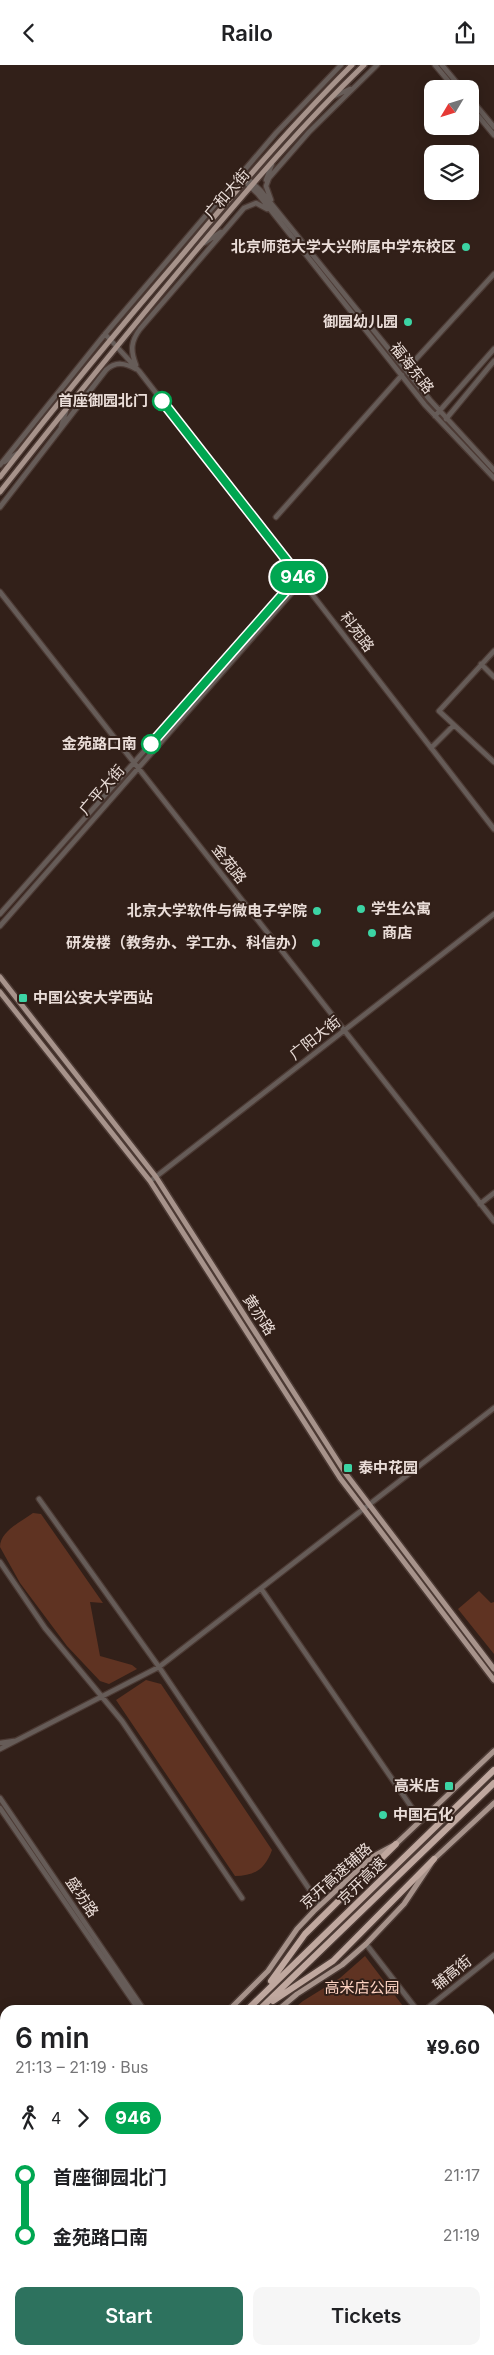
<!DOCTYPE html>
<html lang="en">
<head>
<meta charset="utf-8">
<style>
  :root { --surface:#fff; --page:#f6f6f6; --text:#202124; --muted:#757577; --accent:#2d725e }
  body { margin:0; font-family:Inter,"Noto Sans SC",sans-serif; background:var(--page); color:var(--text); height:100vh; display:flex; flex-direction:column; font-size:19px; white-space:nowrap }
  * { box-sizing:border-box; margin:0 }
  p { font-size:16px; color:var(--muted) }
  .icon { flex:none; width:28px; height:28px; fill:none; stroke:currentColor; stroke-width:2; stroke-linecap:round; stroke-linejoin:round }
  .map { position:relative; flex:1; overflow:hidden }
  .sheet { position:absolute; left:0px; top:1940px; width:495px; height:350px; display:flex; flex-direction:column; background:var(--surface); border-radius:15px 15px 0 0; box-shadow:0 2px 12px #0003 }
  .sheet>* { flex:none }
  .badge { padding:0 10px; border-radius:16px; font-size:18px; line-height:32px }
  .needle { width:32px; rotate:232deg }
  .buttons { position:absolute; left:424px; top:15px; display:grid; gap:10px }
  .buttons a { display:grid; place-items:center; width:55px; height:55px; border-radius:10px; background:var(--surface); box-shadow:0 2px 12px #0003; font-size:25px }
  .map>.badge { position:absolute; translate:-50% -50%; box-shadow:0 0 0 2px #fff }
  .legs { display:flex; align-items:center; gap:8px; height:55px; padding:0 15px; font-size:16px }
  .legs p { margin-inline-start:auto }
  .overview { display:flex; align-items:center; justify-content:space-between; height:85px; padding:0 15px }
  h1 { font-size:28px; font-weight:600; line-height:38px }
  .button { display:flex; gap:10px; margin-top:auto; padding:10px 15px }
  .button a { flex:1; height:58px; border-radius:10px; background:var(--accent); color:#fff; font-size:20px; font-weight:600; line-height:58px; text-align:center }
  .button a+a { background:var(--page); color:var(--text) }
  ul { padding:0 15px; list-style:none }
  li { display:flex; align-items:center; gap:18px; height:60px; font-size:19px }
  li i { display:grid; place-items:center; width:8px; height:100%; margin:0 6px; background:currentColor }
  li i::after { content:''; width:12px; height:12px; margin:-6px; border:4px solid; border-radius:50%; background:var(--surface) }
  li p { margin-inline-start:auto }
  li:first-child i { background:linear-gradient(#0000 50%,currentColor 0) }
  li:last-child i { background:linear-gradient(currentColor 50%,#0000 0) }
  header { display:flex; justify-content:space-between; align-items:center; height:65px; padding:0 15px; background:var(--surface); font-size:22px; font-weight:600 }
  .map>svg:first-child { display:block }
  .green { fill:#5f3322 }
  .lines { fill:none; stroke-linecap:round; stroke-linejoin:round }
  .minor-casing { stroke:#4c3a34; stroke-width:7 }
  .major-casing { stroke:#4c3a34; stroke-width:8 }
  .highway-casing { stroke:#4c3a34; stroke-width:9 }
  .minor { stroke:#665c58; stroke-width:4.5 }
  .major { stroke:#a7938b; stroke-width:5 }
  .highway { stroke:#c0a89f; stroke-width:6 }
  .line-1-casing { stroke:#fff; stroke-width:11 }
  .line-1 { stroke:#00a651; stroke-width:8 }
  .poi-dot { fill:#3cd4a4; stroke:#322019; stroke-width:2 }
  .stop-1-dot { fill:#fff; stroke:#00a651; stroke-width:2.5 }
  .labels { text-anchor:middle; stroke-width:4; stroke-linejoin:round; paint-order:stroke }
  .street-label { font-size:15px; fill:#eaddd8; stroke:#322019 }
  .poi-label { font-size:15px; font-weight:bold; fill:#eaddd8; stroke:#322019; text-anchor:end }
  .stop-label { font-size:15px; font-weight:bold; fill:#eaddd8; stroke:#322019; text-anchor:end }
  .park-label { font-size:15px; fill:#fed3c2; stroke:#322019 }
</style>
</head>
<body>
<header><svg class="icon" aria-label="back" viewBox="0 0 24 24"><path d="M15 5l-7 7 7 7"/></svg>Railo<svg class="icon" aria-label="share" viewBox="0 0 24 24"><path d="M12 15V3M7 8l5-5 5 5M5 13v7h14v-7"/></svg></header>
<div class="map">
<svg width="494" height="2290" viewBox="0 0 494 2290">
  <rect width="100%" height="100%" fill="#322019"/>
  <path class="green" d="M33,1448L41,1449L103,1538L90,1537L100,1591L132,1600L137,1604L109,1619L100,1616L67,1581L20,1518L0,1482C0,1466 21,1457 33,1448Z
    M479,1526L491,1538L494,1537V1589L458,1544Z
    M146,1615L161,1619L272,1785C265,1804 255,1811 235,1811L116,1635Z
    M365,1891L406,1945H292L303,1936L340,1913Z"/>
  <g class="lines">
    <defs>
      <path id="minor" d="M435,0L455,24
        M442,0L462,24
        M332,32L350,24
        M470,33L494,62
        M470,41L494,70
        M245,111L261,126L430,335L494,405
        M242,114L258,129L425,340L494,413
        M266,115L272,99
        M271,135L266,121L269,113L309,67L377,0
        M204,178L221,167
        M105,269L139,306L494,764
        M136,300C130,285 131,276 140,264L244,143L256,138L267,144
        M406,305L494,209
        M435,351L494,284
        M446,354L494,296
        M61,362L66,346
        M4,397L18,388
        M0,400L105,269L276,68L341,0
        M0,442L106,305C116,296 125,298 136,304
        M276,452L402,310
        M0,527L494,1156
        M494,586L439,646L494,697
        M481,599L494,612
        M431,683L454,660
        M0,849L299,511
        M0,861L303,515
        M153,1114L494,849
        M480,1139L494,1128
        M39,1434L159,1602L320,1840
        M0,1497L45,1563L122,1656L242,1833
        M262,1525L421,1756
        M0,1678L14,1676
        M0,1684L159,1602L494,1343
        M0,1733L144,1945
        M0,1743L139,1945
        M366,1879L417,1945
        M425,1945L494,1890
        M490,2008L494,2005
        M490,2038L494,2043
        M0,2082L5,2089
        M0,2092L5,2099
        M490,2266L494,2263
        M156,2285L160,2290
        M316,2285L320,2290
        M389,2285L392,2290
        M404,2285L408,2290
        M465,2290L468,2285"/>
      <path id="major" d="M0,412C59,336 120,262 183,189C237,124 292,60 352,0
        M0,427C64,346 128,267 194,188C248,124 303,59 364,0
        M0,912L156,1112L346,1409L494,1604
        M0,927L150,1116L340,1413L494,1615
        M229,1945L268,1906L297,1864L314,1846L372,1792L396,1779L494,1686
        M278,1945L297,1929L342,1900L366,1879L404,1839L434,1794L494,1738
        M0,2156L5,2152
        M0,2195L5,2191
        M490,2240L494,2237
        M490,2252L494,2249
        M429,2290L435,2285
        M442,2290L449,2285"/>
      <path id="highway" d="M271,1916L305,1869L396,1779
        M273,1936L333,1896L434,1794
        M247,1945L494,1705
        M259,1945L494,1718
        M0,2168L5,2164
        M0,2179L5,2175"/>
    </defs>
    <use href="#minor" class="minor-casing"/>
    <use href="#major" class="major-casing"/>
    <use href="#highway" class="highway-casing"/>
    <use href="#minor" class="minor"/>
    <use href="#major" class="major"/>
    <use href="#highway" class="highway"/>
  </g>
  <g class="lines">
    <defs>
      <path id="line-1" d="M151,679L299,511L162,336"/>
    </defs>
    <use href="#line-1" class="line-1-casing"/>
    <use href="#line-1" class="line-1"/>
  </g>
  <g class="poi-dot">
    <circle cx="466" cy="182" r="5"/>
    <circle cx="408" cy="257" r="5"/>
    <circle cx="361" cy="844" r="5"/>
    <circle cx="317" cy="846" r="5"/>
    <circle cx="372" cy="868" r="5"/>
    <circle cx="316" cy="878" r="5"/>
    <rect x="18" y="928" width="10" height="10" rx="2.5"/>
    <rect x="343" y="1398" width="10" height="10" rx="2.5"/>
    <rect x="444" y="1716" width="10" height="10" rx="2.5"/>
    <circle cx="383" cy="1750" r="5"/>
  </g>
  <g class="stop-1-dot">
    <circle cx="162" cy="336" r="9"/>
    <circle cx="151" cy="679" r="9"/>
  </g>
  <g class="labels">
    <g class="street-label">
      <text transform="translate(227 129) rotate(-49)" y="5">广和大街</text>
      <text transform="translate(412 303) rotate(52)" y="5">福海东路</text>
      <text transform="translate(357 567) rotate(53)" y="5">科苑路</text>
      <text transform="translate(102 725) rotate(-49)" y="5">广平大街</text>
      <text transform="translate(229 799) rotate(52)" y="5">金苑路</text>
      <text transform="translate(315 973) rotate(-38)" y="5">广阳大街</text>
      <text transform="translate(259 1250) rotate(57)" y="5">黄亦路</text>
      <text transform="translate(336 1811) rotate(-42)" y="5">京开高速辅路</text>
      <text transform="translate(362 1816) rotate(-44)" y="5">京开高速</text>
      <text transform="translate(82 1832) rotate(56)" y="5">盛坊路</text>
      <text transform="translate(452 1908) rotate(-39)" y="5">辅高街</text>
    </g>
    <g class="poi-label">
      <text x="456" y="187">北京师范大学大兴附属中学东校区</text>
      <text x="398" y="262">御园幼儿园</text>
      <text x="371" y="849" text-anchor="start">学生公寓</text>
      <text x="307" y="851">北京大学软件与微电子学院</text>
      <text x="382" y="873" text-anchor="start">商店</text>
      <text x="306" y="883">研发楼（教务办、学工办、科信办）</text>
      <text x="33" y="938" text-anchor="start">中国公安大学西站</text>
      <text x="358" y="1408" text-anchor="start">泰中花园</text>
      <text x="439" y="1726">高米店</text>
      <text x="393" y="1755" text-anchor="start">中国石化</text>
    </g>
    <g class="stop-label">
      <text x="148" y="341">首座御园北门</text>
      <text x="137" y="684">金苑路口南</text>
    </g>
    <g class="park-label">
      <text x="362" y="1928">高米店公园</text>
    </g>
  </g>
</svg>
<div class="buttons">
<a><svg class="needle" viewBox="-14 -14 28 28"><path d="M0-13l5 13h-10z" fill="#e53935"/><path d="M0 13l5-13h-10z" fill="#757577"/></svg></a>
<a><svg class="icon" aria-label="layers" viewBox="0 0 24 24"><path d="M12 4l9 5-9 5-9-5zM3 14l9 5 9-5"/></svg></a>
</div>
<b class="badge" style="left:298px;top:512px;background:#00a651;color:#fff">946</b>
<section class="sheet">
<div class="overview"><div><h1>6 min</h1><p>21:13 – 21:19 · Bus</p></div><b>¥9.60</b></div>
<div class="legs"><svg class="icon" aria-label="walk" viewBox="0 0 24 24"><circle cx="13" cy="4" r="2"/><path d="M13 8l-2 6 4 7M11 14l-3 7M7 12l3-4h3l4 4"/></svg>4<svg class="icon" aria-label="forward" viewBox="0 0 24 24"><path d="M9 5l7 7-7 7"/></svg><b class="badge" style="background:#00a651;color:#fff">946</b></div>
<ul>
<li><i style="color:#00a651"></i><b>首座御园北门</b><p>21:17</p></li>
<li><i style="color:#00a651"></i><b>金苑路口南</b><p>21:19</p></li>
</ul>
<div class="button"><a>Start</a><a>Tickets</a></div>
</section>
</div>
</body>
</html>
